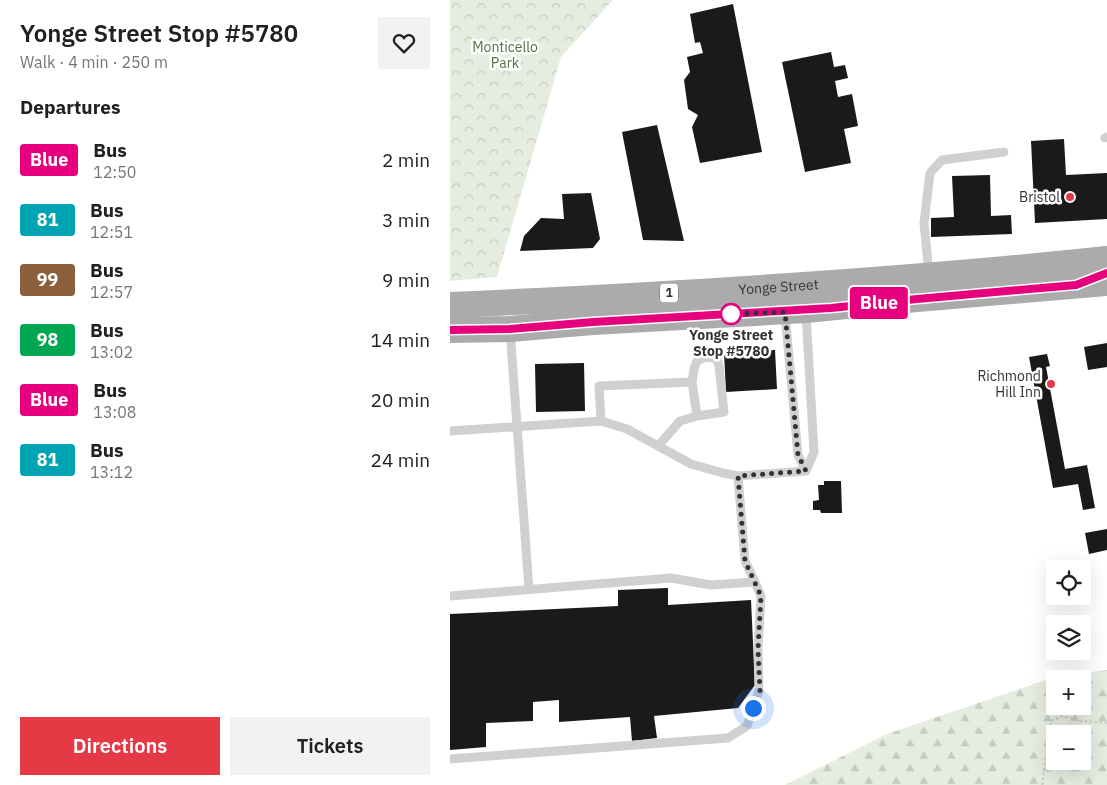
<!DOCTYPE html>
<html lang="en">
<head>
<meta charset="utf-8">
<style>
  :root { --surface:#fff; --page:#f2f2f2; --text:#202124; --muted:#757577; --accent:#e63946 }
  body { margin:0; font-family:"IBM Plex Sans",sans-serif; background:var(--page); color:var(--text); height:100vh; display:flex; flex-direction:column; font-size:19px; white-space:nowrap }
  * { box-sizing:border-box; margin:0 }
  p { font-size:16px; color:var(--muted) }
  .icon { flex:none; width:28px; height:28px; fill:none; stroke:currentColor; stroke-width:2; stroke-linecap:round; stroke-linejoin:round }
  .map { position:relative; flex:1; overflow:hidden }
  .drawer { display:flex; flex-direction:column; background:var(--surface); width:450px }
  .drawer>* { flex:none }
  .badge { padding:0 10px; border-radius:4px; font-size:18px; line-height:32px }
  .tools { position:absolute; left:596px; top:560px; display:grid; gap:10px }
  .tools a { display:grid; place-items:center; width:45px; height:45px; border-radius:0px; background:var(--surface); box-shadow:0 5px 20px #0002; font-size:25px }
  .you { position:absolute; width:25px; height:25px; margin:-12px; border:4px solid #fff; border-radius:50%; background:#1a73e8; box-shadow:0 0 0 8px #1a73e833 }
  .map>.badge { position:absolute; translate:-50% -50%; box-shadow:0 0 0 2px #fff }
  h2 { padding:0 20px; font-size:19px; line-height:45px }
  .round { display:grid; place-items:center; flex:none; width:52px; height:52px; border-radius:0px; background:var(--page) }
  .headline { display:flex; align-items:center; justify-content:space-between; height:85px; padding:0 20px }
  h1 { font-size:24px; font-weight:600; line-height:38px }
  .action { display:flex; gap:10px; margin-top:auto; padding:10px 20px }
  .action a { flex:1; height:58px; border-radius:0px; background:var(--accent); color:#fff; font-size:20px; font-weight:600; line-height:58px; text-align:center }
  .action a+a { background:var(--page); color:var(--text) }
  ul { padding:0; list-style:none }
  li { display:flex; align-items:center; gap:15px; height:60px; padding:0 20px }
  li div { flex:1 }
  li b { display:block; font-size:19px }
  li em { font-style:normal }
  li .badge { min-width:55px; font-weight:700; text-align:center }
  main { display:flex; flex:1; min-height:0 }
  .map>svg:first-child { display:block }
  .forest { fill:url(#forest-firs); fill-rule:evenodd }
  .park { fill:url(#park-crowns) }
  .building { fill:#1a1a1a }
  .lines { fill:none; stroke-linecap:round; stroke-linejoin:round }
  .path { stroke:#cdcdcd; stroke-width:2.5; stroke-dasharray:2.5 2.5; stroke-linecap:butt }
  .lane { stroke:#d0d0d0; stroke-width:9 }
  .primary { stroke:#ababab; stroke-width:26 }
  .line-casing { stroke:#fff; stroke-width:11 }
  .line { stroke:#e6007e; stroke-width:8 }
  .walk { stroke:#333; stroke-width:5; stroke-dasharray:0 9 }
  .poi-dot { fill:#e63946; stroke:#fff; stroke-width:2 }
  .stop-dot { fill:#fff; stroke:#e6007e; stroke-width:2.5 }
  .labels { text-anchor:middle; stroke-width:5; stroke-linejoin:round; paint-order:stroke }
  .shield { fill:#fff; stroke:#707070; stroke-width:1 }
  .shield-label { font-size:12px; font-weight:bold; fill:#333 }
  .park-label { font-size:14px; fill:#56703f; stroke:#fff }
  .poi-label { font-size:14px; fill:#333; stroke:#fff; text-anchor:end }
  .street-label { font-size:14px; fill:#333; stroke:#fff }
  .stop-label { font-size:14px; font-weight:bold; fill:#333; stroke:#fff }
</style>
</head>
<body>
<main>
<section class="drawer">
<div class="headline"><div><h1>Yonge Street Stop #5780</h1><p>Walk · 4 min · 250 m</p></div><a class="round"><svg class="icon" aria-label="heart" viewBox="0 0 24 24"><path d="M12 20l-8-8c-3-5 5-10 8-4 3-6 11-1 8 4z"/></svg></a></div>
<h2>Departures</h2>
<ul>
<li><span class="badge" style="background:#e6007e;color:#fff">Blue</span><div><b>Bus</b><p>12:50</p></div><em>2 min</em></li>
<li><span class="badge" style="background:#00a3b4;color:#fff">81</span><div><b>Bus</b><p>12:51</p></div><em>3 min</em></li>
<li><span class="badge" style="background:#8b5e3c;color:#fff">99</span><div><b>Bus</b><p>12:57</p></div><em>9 min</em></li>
<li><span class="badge" style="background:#00a651;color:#fff">98</span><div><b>Bus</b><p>13:02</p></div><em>14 min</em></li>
<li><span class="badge" style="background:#e6007e;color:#fff">Blue</span><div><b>Bus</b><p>13:08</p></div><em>20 min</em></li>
<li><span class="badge" style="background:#00a3b4;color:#fff">81</span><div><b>Bus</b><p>13:12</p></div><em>24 min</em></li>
</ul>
<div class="action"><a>Directions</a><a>Tickets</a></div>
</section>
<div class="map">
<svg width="657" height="785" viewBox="0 0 657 785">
  <defs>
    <pattern id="forest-firs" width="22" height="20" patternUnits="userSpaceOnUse" patternTransform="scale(1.25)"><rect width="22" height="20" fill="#e6ecdf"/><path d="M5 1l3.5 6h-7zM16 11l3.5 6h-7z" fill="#c6cbc0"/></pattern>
    <pattern id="park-crowns" width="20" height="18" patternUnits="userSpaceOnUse" patternTransform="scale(1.25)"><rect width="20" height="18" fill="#e6ecdf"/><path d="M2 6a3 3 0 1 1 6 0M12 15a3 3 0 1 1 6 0" fill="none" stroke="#c6cbc0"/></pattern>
  </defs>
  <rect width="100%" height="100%" fill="#fff"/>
  <path class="forest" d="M657,670V785H335L437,734L608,676ZM605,679H632V706H605ZM605,734H632V761H605Z"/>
  <path class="park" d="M0,0H163L111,57L47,277L0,281Z"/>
  <path class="building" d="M283,4L312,152L250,163L242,127L248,115L238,109L234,80L240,72L237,57L253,53L250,42L245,43L240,14Z
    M381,52L384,67L395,65L398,78L385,81L388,97L402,94L408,126L394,129L401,163L355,172L332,62Z
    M207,125L234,241L193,240L172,132Z
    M614,139L616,175L657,173V219L585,223L581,141Z
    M540,175L541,216L561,215L562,234L481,237V218L504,217L502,176Z
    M141,193L150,239L143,248L70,251L74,236L91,218L114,219L112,194Z
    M657,343V367L638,370L634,347Z
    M325,350L327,389L276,392L274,353Z
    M597,354L600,366L596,367L615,469L637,465L645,508L633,510L628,484L603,488L579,357Z
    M134,363L135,411L86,412L85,364Z
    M374,481H391L392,513H371L370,510H363V501L369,500L368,485H374Z
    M657,529V550L639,554L635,533Z
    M218,588V605L301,600L305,685L288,708L204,716L207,738L182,741L180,717L109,722V700L83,702V721L36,723V747L0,750V614L168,606V590Z"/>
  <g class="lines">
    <path class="path" d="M592,785L601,721L612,716L631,721L657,723"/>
    <path class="lane" d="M655,138L657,137
      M479,274L474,223L480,173L492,160L554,152
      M356,313L364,452L356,471
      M335,314L348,455L356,471
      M60,330L79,589
      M242,382L244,369L247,361L253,358L261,357L267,360L269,366L274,412L247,416
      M151,421L149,386L242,382L247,416L230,421L208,446
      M0,431L151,421L177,429L241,464L273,473L288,476L356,471
      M0,596L221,578L261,585L305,582L295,561L288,476
      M0,759L278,738L297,726L309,691L308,649L311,596L305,582"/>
    <g class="primary">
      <path id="s1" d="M0,305C219,295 439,282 657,259"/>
      <path d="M0,330L60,329L143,322L356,310L467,299L657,283"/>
    </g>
  </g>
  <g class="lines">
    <defs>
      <path id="line" d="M0,330L60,329L143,322L381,308L467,299L626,285L657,273"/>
    </defs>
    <use href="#line" class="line-casing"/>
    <use href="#line" class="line"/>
    <path class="walk" d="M281,314H280L335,312L348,455L356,471L288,476L295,561L311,596L308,649L310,691L303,708"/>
  </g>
  <g class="poi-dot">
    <circle cx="620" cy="197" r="5"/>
    <circle cx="601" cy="384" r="5"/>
  </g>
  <circle class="stop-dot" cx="281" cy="314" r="10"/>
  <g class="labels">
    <rect class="shield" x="210" y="283.5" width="18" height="19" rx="4"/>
    <g class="shield-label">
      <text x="219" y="297">1</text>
    </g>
    <g class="park-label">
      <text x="55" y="52">Monticello<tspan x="55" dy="16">Park</tspan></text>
    </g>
    <g class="poi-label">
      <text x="610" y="202">Bristol</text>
      <text x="591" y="381">Richmond<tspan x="591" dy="16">Hill Inn</tspan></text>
    </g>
    <g class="street-label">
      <text dy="5" stroke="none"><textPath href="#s1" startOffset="329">Yonge Street</textPath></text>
    </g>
    <g class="stop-label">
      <text x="281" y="340">Yonge Street<tspan x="281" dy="16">Stop #5780</tspan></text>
    </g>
  </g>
</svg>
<div class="tools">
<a><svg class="icon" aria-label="locate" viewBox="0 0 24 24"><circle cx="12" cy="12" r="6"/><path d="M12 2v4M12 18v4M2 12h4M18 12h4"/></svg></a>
<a><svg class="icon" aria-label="layers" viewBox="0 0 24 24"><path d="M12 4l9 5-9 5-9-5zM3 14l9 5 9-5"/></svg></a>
<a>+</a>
<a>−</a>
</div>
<div class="you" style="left:303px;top:708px"></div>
<b class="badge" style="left:429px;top:303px;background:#e6007e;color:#fff">Blue</b>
</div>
</main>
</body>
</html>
